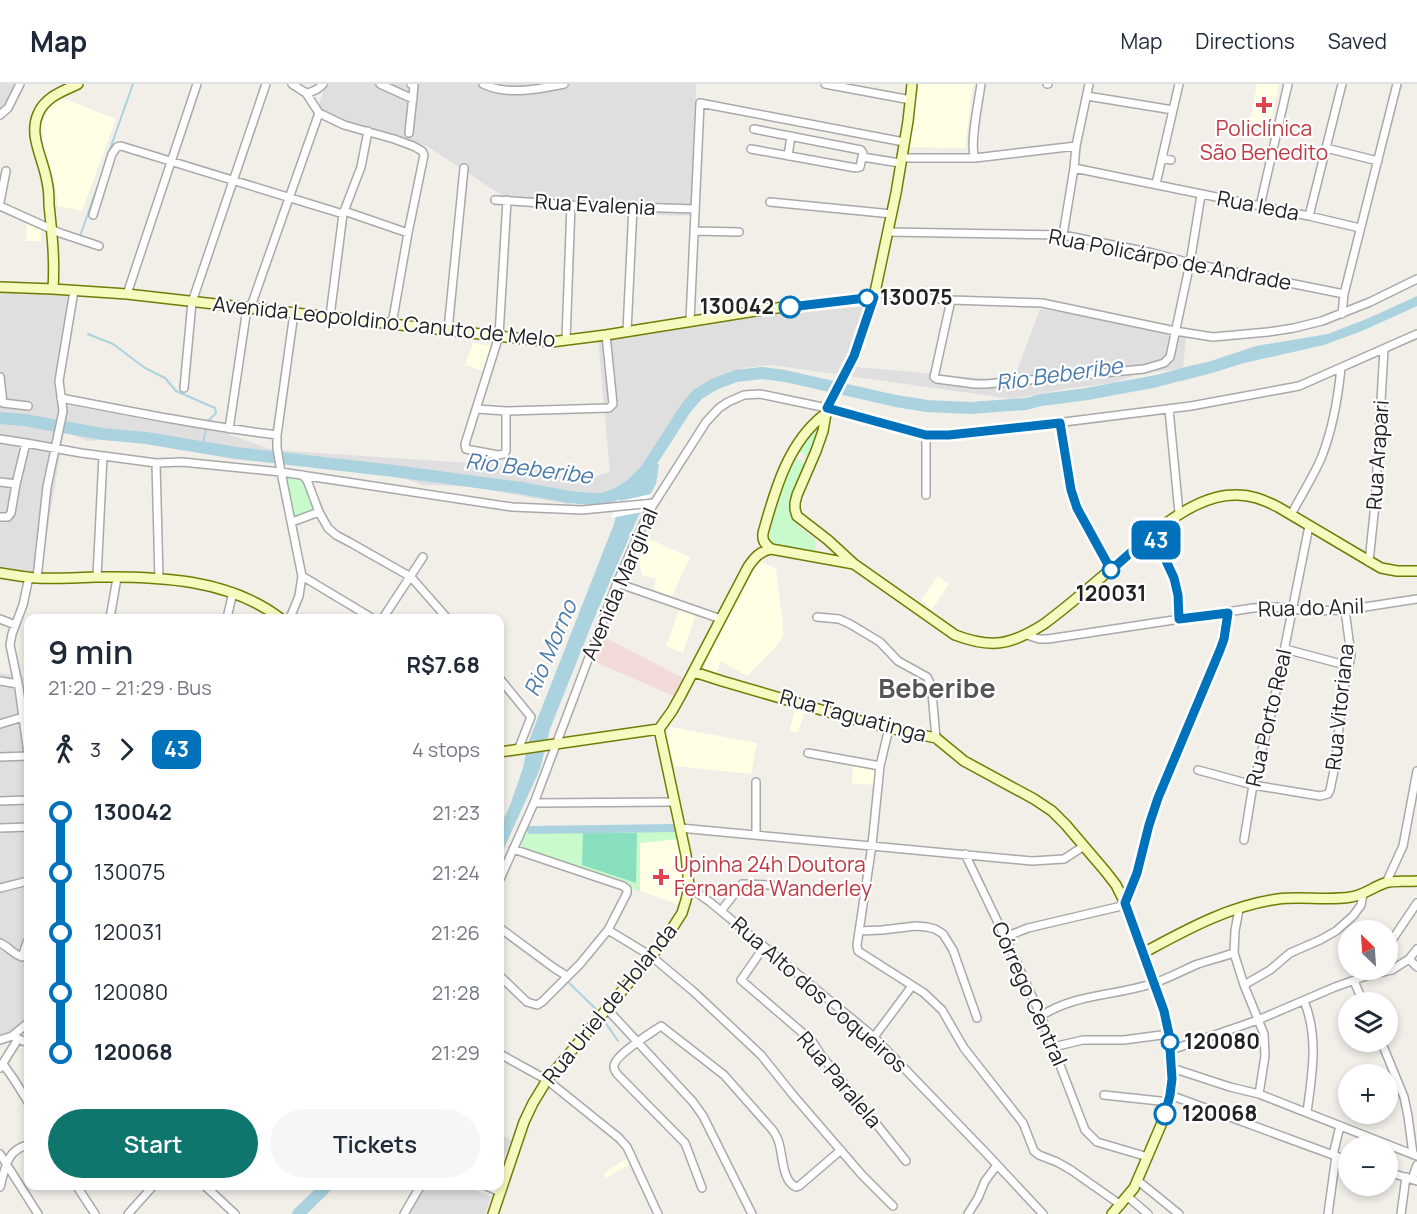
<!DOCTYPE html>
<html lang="en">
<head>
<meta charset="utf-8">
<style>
  :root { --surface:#fff; --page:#f6f6f7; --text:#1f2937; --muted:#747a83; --line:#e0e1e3; --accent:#0f766e }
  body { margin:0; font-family:Manrope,sans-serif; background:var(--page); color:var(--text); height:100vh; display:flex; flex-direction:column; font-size:22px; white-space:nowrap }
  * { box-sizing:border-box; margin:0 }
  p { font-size:20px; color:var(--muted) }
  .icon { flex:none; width:33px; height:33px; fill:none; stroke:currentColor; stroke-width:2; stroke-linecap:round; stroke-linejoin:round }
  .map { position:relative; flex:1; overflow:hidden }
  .side { position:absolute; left:24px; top:530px; width:480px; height:576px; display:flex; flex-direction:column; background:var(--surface); border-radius:12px; box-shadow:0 3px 9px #0003 }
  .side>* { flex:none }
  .badge { padding:0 12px; border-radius:9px; font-size:21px; line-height:39px }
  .needle { width:39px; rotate:335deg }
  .buttons { position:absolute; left:1338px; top:836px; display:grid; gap:12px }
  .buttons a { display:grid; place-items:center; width:60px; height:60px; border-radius:50%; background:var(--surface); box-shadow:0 3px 9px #0003; font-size:30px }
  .map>.badge { position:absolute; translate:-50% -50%; box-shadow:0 0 0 3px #fff }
  .legs { display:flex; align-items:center; gap:9px; height:66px; padding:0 24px; font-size:20px }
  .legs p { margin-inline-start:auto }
  .headline { display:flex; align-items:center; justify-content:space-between; height:102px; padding:0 24px }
  h1 { font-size:33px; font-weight:600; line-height:45px }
  .button { display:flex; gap:12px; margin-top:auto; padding:12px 24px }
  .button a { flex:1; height:69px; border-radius:36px; background:var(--accent); color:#fff; font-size:24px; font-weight:600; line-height:69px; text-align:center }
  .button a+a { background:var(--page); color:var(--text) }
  ul { padding:0 24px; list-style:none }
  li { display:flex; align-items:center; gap:21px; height:60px; font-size:22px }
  li i { display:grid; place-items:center; width:9px; height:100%; margin:0 8px; background:currentColor }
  li i::after { content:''; width:15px; height:15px; margin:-8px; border:4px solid; border-radius:50%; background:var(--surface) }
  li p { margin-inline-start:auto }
  li:first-child i { background:linear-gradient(#0000 50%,currentColor 0) }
  li:last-child i { background:linear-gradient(currentColor 50%,#0000 0) }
  header { display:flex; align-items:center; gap:36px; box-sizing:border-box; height:84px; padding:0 30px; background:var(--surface); border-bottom:2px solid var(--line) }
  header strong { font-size:28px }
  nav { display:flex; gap:33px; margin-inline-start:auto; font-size:21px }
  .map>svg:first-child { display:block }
  .residential { fill:#e0dfdf }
  .commercial { fill:#f2dad9 }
  .education { fill:#ffffe5 }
  .park { fill:#c8facc }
  .pitch { fill:#88e0be }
  .water { fill:#aad3df }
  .pier { fill:#fff }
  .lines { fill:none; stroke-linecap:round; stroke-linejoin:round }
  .stream { stroke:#aad3df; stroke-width:2 }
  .canal { stroke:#aad3df; stroke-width:8 }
  .river { stroke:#aad3df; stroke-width:12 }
  .street-casing { stroke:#a9a9a9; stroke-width:10 }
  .secondary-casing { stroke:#707d05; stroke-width:12 }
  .street { stroke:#fff; stroke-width:7 }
  .secondary { stroke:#f7fabf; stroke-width:9 }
  .line-1-casing { stroke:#fff; stroke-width:14 }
  .line-1 { stroke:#0072bc; stroke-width:9 }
  .health-dot { fill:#e0444e; stroke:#fff; stroke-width:2 }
  .stop-1-dot { fill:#fff; stroke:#0072bc; stroke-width:3 }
  .labels { text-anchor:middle; stroke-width:4.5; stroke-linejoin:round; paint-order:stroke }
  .health-label { font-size:21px; fill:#be3a42; stroke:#fff }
  .street-label { font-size:21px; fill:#222; stroke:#fff }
  .stop-label { font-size:21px; font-weight:bold; fill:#222; stroke:#fff; text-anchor:start }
  .water-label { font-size:22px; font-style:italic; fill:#4a7aab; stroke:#fff }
  .district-label { font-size:27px; font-weight:bold; fill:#555; stroke:#fff }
</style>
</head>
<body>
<header>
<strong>Map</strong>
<nav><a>Map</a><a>Directions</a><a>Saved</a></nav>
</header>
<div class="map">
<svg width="1417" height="1130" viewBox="0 0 1417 1130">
  <rect width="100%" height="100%" fill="#f2efe9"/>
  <path class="residential" d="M0,0H16L0,33Z
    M326,0H696L694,132L567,128L518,122L427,62L360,51L316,28Z
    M0,207L70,209L56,317L225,349L273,366L543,384L575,399L610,388L598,255L751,232L870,222L856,253L846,282L1013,297L1040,225L1187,248L1183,283L1179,285L1138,290L1114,299L1066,305L1012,315L771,281L744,284L704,300L693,310L652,377L612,415L567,420L467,402L423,401L392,390L242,374L189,359L145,352L87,357L64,347L46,456L43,489L0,483Z
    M0,589L24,593L28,628V954L12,947L0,953Z
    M500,1050L511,1056L500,1086Z
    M426,1101H465L491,1113L485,1130H409Z"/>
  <path class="commercial" d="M604,553L685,595L676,613L595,578Z"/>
  <path class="education" d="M916,0H973L965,64L906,63Z
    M1257,0H1279L1269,48L1249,42Z
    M62,14L116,35L82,127L58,122L54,95L44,65L42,39L48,26L53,19Z
    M27,137L41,143V157H26Z
    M473,259L492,262L483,287L465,281Z
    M644,453L690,473L672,512L657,507L656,505L653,506L656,495L642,491L639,476Z
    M759,476L776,485L783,542V551L780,557L775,564L747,592L721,577L716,590L703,586L707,572Z
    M938,492L949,500L932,525L921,516Z
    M679,526L695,532L683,569L666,562Z
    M795,626L805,628L798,649L789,647Z
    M670,643L757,659L751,690L675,682L664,653Z
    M853,681L879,684L875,701L852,699Z
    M677,755L683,785V801L680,821L640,807V759Z
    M627,1074L630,1080L606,1094L604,1089Z"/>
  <path class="park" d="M821,339L810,374L802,369L797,368L796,366Z
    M796,375C800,376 804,378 804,383L790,420C788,439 802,444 815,455L816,465L813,469L776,464L770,459L767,451L786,392L791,378Z
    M287,394L303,397L314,425V427L294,432L286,396Z
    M674,743L677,755L640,759V807L627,803L623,799L521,763L525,744L537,745Z"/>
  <path class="pitch" d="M583,748L637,749L636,799L582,781Z"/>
  <path class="water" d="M1417,212V222L1362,247L1324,261L1244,279L1212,289L1181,297L1179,285L1211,277L1256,262L1328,250L1369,234Z
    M656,379L659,381L656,400L638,433L593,537L550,645L540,685L500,773V742L509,724L523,684L528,659L614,440L621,412L635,404Z"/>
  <path class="pier" d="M651,410L642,428L611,434L620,417Z"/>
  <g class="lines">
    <path class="stream" d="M109,68L133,0
      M80,152L107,76
      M88,250L113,260L145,284L165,294L176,307L215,324L216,329L208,337L202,363
      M568,898L598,927
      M605,938L618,957"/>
    <path class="canal" d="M531,746L674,744"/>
    <path class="river" d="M0,334L24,336L103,350L146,354L236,369L394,387L521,404L570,413L591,415H603L617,410L631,401L646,386L686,324L698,310L715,300L736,292L762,289L785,292L896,317L927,322L970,324L1026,320L1041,316L1087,310L1157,297L1194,287
      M298,1130L328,1101"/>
    <defs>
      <path id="street" d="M292,0L306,9L319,29L344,41L394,55L413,62L422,67L424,71L408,149L392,240
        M380,0L413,15
        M483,0C508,12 538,5 564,0
        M825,0L911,16
        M981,0C979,16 969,61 975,74L1076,62
        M1047,0H1048
        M306,9C313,8 318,6 323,0
        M1087,12L1173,26
        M0,31L8,24L20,0
        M754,45L861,66L863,69L862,73
        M409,49L414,2L411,0
        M1326,64L1378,77
        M751,65L856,84L860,83L862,73L900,79
        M788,72L791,52
        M901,74H975
        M1162,74L1171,76
        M1074,84L1309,132L1360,144
        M1156,100L1179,0
        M495,116L571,121L695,125
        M0,118L6,87
        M770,118L892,130
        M0,122L60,149L99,162
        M1260,122L1288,0
        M344,127L408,149
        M93,131L112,70L117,63L121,62L343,130
        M1309,132L1342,0
        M694,147L739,148
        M888,148L1063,151L1153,169L1190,179L1344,210
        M1063,151L1074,84L1076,62L1089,0
        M875,209L951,216L1042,219L1175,247L1213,253L1268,248L1294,244L1322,237L1370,218L1417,195
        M127,210L197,0
        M951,216L935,289L934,293L937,295L975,300H986L1144,285L1164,279L1170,273L1190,179L1201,111
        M1342,230L1344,210L1397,0
        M330,232L343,130L361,83L368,47
        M690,237L700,19L904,58
        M448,246L464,84
        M627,247L633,123
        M566,256L571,121
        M0,293L3,319L28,322
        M184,304L192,218L266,0
        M61,314C133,328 204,342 277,351
        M477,325L506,327L609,324L613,320L606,251
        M1169,325L1179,429
        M506,327V367L504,370L498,371L466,365L465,360L499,252L507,116
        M1060,339L1071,406L1077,424L1111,486
        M229,345L246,231L250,225L319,29
        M0,355L26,359L81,369L156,379L182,378L281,388L512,423L582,426L654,419
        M156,379L159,495
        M302,391L307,396L319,428L328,444L336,451L351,459L411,493L447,534
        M0,398L16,400
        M926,411V351
        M1291,431C1301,411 1314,392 1322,372C1333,344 1338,314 1341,284
        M0,433H8L11,429L16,400L26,359
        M292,438L319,428
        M1153,449L1174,494L1178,511L1179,535
        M1369,478L1375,420L1384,265
        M302,492L372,534
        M97,493L103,372
        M37,494L47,403L63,327L59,297L74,207
        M617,499L721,535
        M817,533L839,535L850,540L880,558L898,577L927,593L931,601L932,609L936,654
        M110,534L117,494
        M227,534L233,508
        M290,534L299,512L302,492L281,388L277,364V351L294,229
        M383,534L423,473
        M0,535L15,541
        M1027,551L1039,555H1048L1253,524L1277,523L1310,527L1345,526L1417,515
        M1285,565L1349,582
        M500,595L531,633L518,666
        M0,597L18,600
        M0,640L23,633
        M889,644L880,682L872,761L857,861L858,867L924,909L942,926L964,964L1023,1039L1034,1067L1039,1071L1057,1078L1071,1086L1121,1121
        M808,669L880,682
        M28,670L19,604L10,561L12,550L23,521L29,493
        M0,673L28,672
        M1198,686L1253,701L1320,712L1328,710L1330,706L1336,677L1341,621L1351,571L1345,526
        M0,717L28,716
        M534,719L674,718
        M0,744L28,743
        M680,744L1032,777L1064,775L1084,762
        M756,751V698
        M1244,756L1253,701L1273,622L1309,442
        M965,770L1005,853L1041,932L1085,1046L1097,1058L1148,1073
        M500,795L534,719L617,499L648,429L706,338L719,324L728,318L744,311L760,310L827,324L926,351H949L993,347L1191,322L1299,302L1417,250
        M1386,799L1403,762L1417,687
        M689,803L710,818L874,953L986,1069L1043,1130
        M0,804L28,797
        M1125,819L1137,789L1158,714L1220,566L1228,529
        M1239,825L1235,847L1234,869L1244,901L1264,950L1265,972L1259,1010
        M721,827L742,800L772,801
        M500,844L554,884L567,892
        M608,846L651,872L694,908L761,971L793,1011L862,1091L893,1122
        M859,847L882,846L916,842L927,843L935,845L943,850L953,866L977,934
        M1005,853L1028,844L1126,821
        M0,859C9,863 13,870 22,873L27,858
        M1390,859L1417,819
        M764,863L741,896L812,957L821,971L906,1077
        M1409,875L1417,883
        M500,892L527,918L537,921L542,918L580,880L608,846L627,809V805L623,802L513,765
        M1354,897L1363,918
        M1244,901L1270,886L1290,869L1320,856L1336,847L1353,832L1361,821L1363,810
        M1304,917C1319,953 1312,991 1307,1028
        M607,925L693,1018L703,1032L752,1130
        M1041,932C1074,910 1114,912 1151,900C1168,895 1183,886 1198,880C1210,876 1222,873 1234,869
        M14,953L28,959
        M874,953L912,902
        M0,956L12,952L28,939
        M1381,957L1404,1013L1408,1032L1413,1070
        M1053,963L1083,956H1124L1169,950
        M1171,966L1258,936L1335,903L1366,892L1392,886L1409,875L1417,865
        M500,970L547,996L619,1054L627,1063L658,1130
        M3,980L13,994L28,1018
        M0,984L18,955
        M1172,984L1230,1003L1259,1010L1417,1072
        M1104,1011L1169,1018
        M1170,1011L1333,1071L1340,1042
        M0,1070L38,1130
        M1333,1071L1348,1076
        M1388,1088L1417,1097
        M1412,1095L1417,1081
        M1137,1096L1179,1130
        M76,1101L95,1130
        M204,1101L235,1130
        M484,1101L500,1108
        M0,1103C5,1085 7,1065 28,1061
        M702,1104L685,1059L622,995C619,992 614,988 614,983C613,972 651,949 661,942L724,991L769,1042C774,1047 777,1052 779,1059C783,1072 782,1097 796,1103L799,1102L841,1066
        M1128,1113L1148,1130
        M128,1130L154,1101
        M404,1130L421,1101
        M968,1130L978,1114L985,1097L997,1081
        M1328,1130L1336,1072
        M1401,1130L1406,1093"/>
      <path id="secondary" d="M912,0L908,37L896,109L874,213L854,272L827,324L823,347L816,367L797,411L795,419V425L797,432L828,456L854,480L955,551C992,565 1011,561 1044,540C1067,523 1089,504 1111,485C1143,458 1190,411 1234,411C1250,410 1264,416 1278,423L1381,484L1397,487H1417
        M0,203L53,205L127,210L551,258L606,251L768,225L874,213
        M53,205C55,176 52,149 49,121C49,113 49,105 47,98C44,76 28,52 38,30C45,13 63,7 78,0
        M771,465C765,460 762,457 763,449C775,406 788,358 825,330
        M0,489C12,491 24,493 36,494C56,495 76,494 96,493C158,492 229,495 280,534
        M694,588L722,597L849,634L889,644L936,654L964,677L1034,715L1052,727L1066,741L1106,788L1116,801L1125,819L1164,927L1169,950L1172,984L1170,1011L1161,1041L1134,1104L1112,1130
        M500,668L659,645
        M1143,869C1186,846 1228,822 1278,815C1302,812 1327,817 1351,813C1364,811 1373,803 1385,799C1395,796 1407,798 1417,797
        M493,1130L524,1038L533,1019L547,996L664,857L682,829L686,816L689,803L686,771L659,645L672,627L681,611L748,483C755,473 759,468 771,465L854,480"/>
    </defs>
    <use href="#street" class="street-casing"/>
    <use href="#secondary" class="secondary-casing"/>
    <use href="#street" class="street"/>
    <use href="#secondary" class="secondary"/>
  </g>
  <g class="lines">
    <defs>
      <path id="line-1" d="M790,223L874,213L854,272L827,324L926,351H949L1060,339L1071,406L1077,424L1111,486L1153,449L1174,494L1178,511L1179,535L1228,529L1224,555L1220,566L1158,714L1149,741L1137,789L1125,819L1164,927L1169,950L1172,995L1170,1011L1165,1030"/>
    </defs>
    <use href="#line-1" class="line-1-casing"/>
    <use href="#line-1" class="line-1"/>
  </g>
  <g class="health-dot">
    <path d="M1261 12h6v6h6v6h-6v6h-6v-6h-6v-6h6z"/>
    <path d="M658 784h6v6h6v6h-6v6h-6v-6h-6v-6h6z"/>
  </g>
  <g class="stop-1-dot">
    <circle cx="867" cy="214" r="8"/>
    <circle cx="790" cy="223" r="10"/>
    <circle cx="1111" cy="486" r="8"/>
    <circle cx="1170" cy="958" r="8"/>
    <circle cx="1165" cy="1030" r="10"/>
  </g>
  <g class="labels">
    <g class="health-label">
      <text x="1264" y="52">Policlínica<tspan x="1264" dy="24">São Benedito</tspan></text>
      <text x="674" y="788" text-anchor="start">Upinha 24h Doutora<tspan x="674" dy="24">Fernanda Wanderley</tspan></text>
    </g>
    <g class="street-label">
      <text transform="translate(595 121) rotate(3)" y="7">Rua Evalenia</text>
      <text transform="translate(1258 122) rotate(11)" y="7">Rua Ieda</text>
      <text transform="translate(1170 176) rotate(11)" y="7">Rua Policárpo de Andrade</text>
      <text transform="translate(384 238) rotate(6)" y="7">Avenida Leopoldino Canuto de Melo</text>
      <text transform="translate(1378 371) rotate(-86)" y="7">Rua Arapari</text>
      <text transform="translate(620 500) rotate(-67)" y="7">Avenida Marginal</text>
      <text transform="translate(1311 524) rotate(-2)" y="7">Rua do Anil</text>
      <text transform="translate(1340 623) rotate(-84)" y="7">Rua Vitoriana</text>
      <text transform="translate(853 632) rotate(15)" y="7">Rua Taguatinga</text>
      <text transform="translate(1269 634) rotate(-77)" y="7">Rua Porto Real</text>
      <text transform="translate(1029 910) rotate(66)" y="7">Córrego Central</text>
      <text transform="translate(819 911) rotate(41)" y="7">Rua Alto dos Coqueiros</text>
      <text transform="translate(610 920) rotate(-51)" y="7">Rua Uriel de Holanda</text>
      <text transform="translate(839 996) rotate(50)" y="7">Rua Paralela</text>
    </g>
    <g class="stop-label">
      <text x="880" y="221">130075</text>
      <text x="774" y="230" text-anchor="end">130042</text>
      <text x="1111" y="517" text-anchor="middle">120031</text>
      <text x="1184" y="965">120080</text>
      <text x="1182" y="1037">120068</text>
    </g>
    <g class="water-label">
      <text transform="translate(1059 290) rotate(-8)" y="8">Rio Beberibe</text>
      <text transform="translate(529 384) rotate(7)" y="8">Rio Beberibe</text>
      <text transform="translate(550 564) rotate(-67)" y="8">Rio Morno</text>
    </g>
    <g class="district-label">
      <text x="937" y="614">Beberibe</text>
    </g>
  </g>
</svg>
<div class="buttons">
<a><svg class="needle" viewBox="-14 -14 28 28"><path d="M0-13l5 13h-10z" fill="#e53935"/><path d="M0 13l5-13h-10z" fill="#747a83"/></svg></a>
<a><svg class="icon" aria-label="layers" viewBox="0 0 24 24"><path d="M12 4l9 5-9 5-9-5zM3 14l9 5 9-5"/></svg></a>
<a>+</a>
<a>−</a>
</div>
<b class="badge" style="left:1156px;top:456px;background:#0072bc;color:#fff">43</b>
<section class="side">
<div class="headline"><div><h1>9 min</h1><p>21:20 – 21:29 · Bus</p></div><b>R$7.68</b></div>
<div class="legs"><svg class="icon" aria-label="walk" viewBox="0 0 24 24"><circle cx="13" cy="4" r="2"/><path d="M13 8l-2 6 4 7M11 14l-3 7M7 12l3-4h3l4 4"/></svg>3<svg class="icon" aria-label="forward" viewBox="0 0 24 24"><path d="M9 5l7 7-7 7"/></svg><b class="badge" style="background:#0072bc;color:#fff">43</b><p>4 stops</p></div>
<ul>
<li><i style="color:#0072bc"></i><b>130042</b><p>21:23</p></li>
<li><i style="color:#0072bc"></i><span>130075</span><p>21:24</p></li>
<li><i style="color:#0072bc"></i><span>120031</span><p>21:26</p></li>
<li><i style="color:#0072bc"></i><span>120080</span><p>21:28</p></li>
<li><i style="color:#0072bc"></i><b>120068</b><p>21:29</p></li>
</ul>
<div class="button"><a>Start</a><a>Tickets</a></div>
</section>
</div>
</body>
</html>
